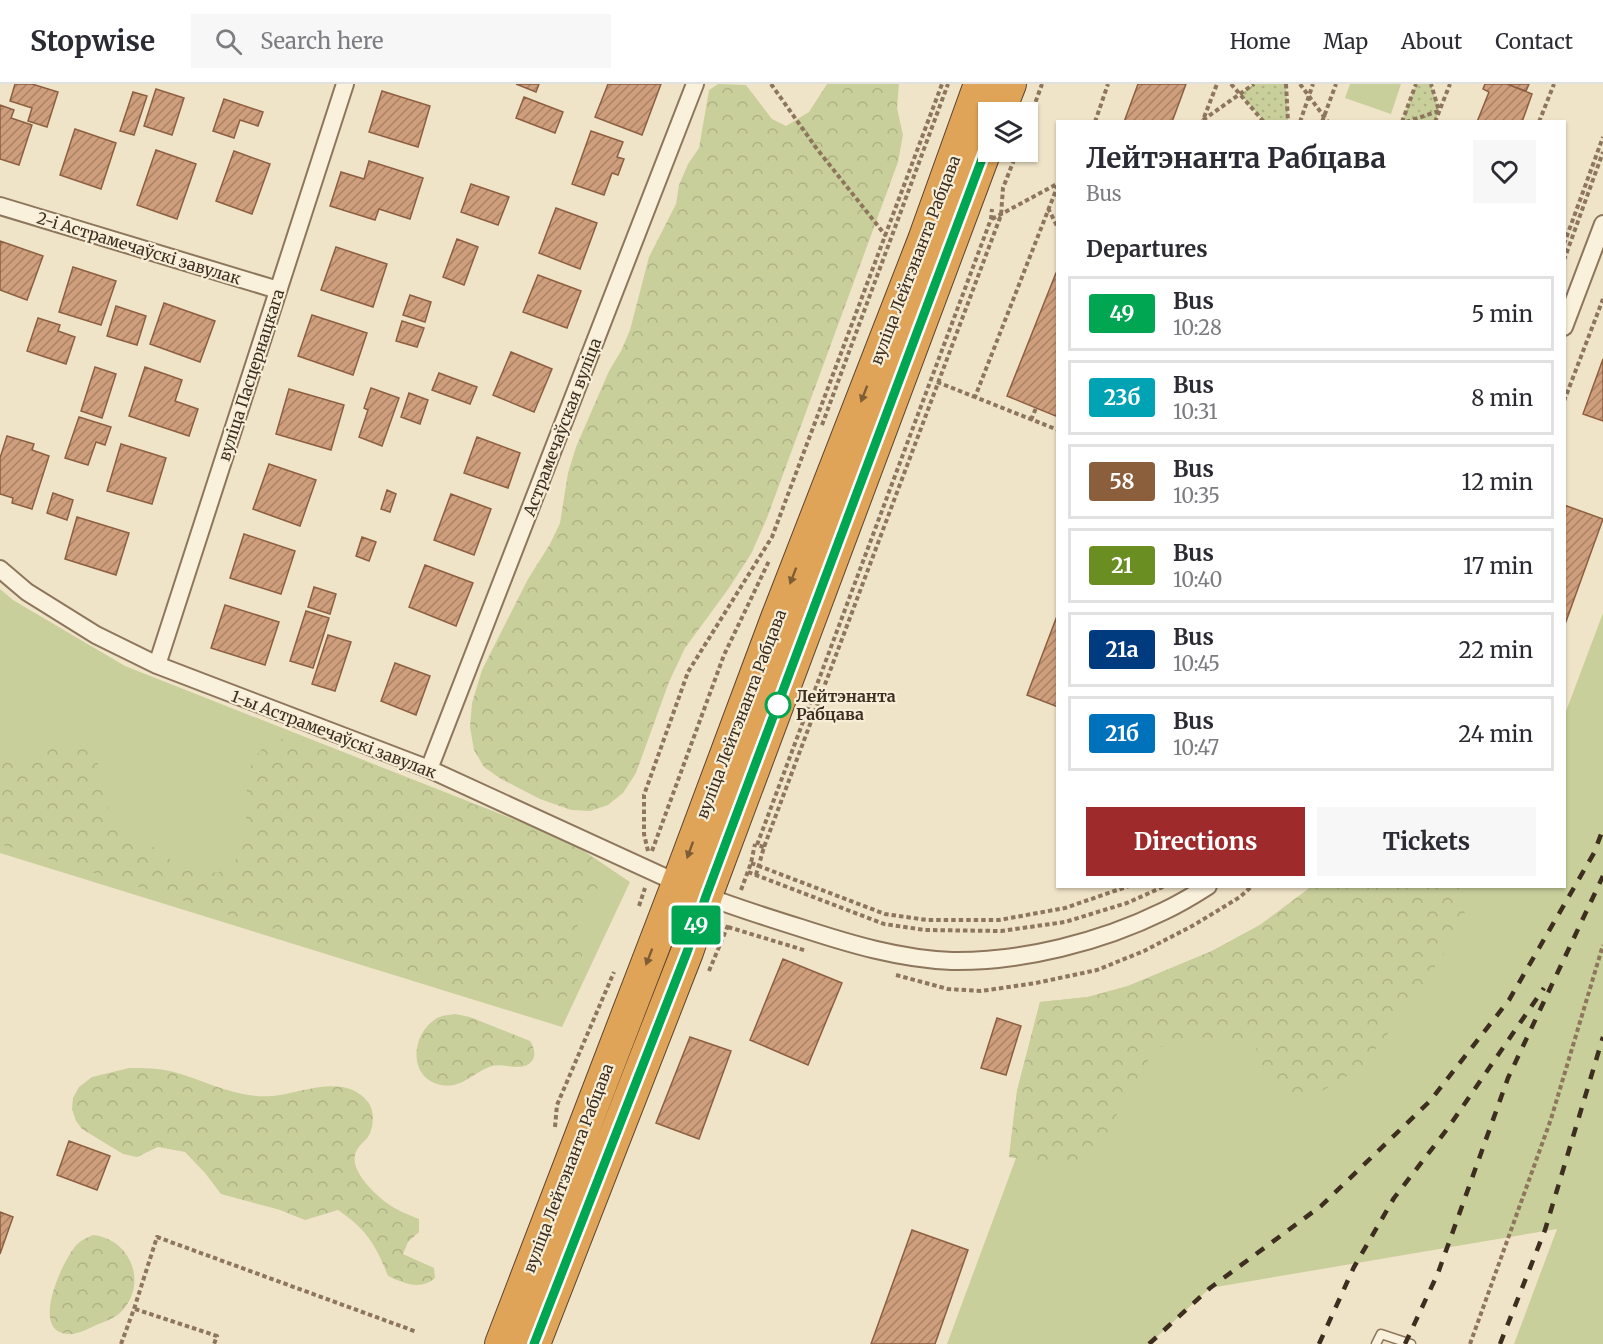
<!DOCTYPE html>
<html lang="en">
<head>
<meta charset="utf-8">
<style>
  :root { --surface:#fff; --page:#f7f7f7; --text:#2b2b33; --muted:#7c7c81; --line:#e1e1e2; --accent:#9e2a2b }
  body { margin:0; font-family:Merriweather,serif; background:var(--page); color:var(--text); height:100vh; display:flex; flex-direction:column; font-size:22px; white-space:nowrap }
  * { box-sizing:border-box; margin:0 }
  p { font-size:20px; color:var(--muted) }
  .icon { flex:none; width:33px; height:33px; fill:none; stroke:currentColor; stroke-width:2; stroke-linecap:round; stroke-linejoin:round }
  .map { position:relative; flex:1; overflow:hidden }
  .side { position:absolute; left:1056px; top:36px; width:510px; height:768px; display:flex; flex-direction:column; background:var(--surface); border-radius:0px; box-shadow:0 2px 4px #0004 }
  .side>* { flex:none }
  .badge { padding:0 12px; border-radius:4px; font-size:21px; line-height:39px }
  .tools { position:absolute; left:978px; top:18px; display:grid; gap:12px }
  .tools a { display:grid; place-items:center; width:60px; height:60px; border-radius:0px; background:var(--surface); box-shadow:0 2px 4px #0004; font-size:30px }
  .map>.badge { position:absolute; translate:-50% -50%; box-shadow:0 0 0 3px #fff }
  h2 { padding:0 30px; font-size:22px; line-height:54px }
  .round { display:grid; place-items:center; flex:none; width:63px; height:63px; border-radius:0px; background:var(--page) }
  .overview { display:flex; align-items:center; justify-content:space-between; height:102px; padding:0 30px }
  h1 { font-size:28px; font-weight:700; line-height:45px }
  .primary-button { display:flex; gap:12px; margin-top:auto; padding:12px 30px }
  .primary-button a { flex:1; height:69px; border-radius:0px; background:var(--accent); color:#fff; font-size:24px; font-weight:700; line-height:69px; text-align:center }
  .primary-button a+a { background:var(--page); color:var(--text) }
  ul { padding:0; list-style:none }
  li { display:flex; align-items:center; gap:18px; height:75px; margin:0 12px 9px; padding:0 18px; border:3px solid var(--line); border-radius:0px }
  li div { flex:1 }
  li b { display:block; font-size:22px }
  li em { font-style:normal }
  li .badge { min-width:66px; font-weight:700; text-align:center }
  header { display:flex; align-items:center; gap:36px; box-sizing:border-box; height:84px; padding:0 30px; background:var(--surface); border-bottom:2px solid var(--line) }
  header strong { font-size:28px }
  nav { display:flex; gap:33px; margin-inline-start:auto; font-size:21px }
  .search { width:420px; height:54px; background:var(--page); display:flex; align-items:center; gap:15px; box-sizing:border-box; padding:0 21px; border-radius:0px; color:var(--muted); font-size:22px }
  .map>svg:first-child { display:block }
  .grass { fill:#c9cf9b }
  .forest { fill:url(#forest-crowns) }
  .park { fill:url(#park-dots) }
  .building { fill:url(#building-hatch); stroke:#8d5f41; stroke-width:1.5 }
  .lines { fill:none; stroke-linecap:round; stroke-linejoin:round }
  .lane-casing { stroke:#8d765c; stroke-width:11 }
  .street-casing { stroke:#8d765c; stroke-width:20 }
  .highway-casing { stroke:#5b4430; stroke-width:34 }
  .path { stroke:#8d765c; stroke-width:4; stroke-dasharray:4.5 3; stroke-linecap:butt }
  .lane { stroke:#faf1dc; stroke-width:8 }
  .street { stroke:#faf1dc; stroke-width:16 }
  .highway { stroke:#e0a458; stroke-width:32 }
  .rail { stroke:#3d2e20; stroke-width:4.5; stroke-dasharray:10 10; stroke-linecap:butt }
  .oneway { fill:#7e5d36 }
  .line-casing { stroke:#fff; stroke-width:14 }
  .line { stroke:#00a651; stroke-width:9 }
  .stop-dot { fill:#fff; stroke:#00a651; stroke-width:3 }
  .labels { text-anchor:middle; stroke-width:4.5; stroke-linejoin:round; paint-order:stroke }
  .street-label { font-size:16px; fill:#3d2e20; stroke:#f7eed8 }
  .stop-label { font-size:16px; font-weight:bold; fill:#3d2e20; stroke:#f7eed8; text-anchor:start }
</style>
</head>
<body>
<header>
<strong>Stopwise</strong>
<div class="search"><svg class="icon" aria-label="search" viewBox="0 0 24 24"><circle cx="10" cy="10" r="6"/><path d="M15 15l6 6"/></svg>Search here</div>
<nav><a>Home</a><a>Map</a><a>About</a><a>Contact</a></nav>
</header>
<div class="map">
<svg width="1603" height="1260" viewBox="0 0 1603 1260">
  <defs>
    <pattern id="forest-crowns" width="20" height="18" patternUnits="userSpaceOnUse" patternTransform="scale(1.5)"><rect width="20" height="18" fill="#c9cf9b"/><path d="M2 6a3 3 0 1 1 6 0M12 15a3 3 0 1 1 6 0" fill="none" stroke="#aeb285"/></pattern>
    <pattern id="park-dots" width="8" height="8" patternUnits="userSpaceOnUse" patternTransform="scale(1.5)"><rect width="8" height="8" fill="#c9cf9b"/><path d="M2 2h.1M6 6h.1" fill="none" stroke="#aeb285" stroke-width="1.8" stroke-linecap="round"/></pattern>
    <pattern id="building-hatch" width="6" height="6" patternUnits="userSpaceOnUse" patternTransform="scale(1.5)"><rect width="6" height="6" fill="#cf9f7d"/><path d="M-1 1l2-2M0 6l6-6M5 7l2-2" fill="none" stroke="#a98266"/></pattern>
  </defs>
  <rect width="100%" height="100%" fill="#f0e4c8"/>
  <path class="grass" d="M1350,0H1401L1391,30L1345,14Z
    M0,505L13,516L125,582L569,757L630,798L562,943L0,769Z
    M1603,529V1260H1514L1557,1145L1210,1204L1149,1260H947L1016,1074L1009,1073L1017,1007L1040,918L1088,913L1128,902L1212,867L1260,841L1312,803L1564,802L1565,630Z"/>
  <path class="forest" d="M718,0L746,1L772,35L786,42L809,28L827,0H899L897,24L903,51L898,78L767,434L751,470L729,504L685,564L669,598L636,689L623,709L608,721L590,727L571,726L540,715L501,695L484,683L474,666L470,643L472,619L482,586L528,495L550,460L560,439L568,389L576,363L609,287L621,267L630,246L649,173L676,120L679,101L688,80L699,64L709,6Z
    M289,654L306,657C372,681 437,705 502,732C529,743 560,752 585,769C592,773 601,780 602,789C605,805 583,815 578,830C574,839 581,847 582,856C582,862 582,869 582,874C578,912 562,924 525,923L0,760V670C9,672 22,675 32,673C48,669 60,655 79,663C111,676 100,710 112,734C118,747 134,750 145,757C151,760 154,764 159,768C175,780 199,793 218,788C230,786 242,770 244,759C252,719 232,662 289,654Z
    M1312,802L1466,803L1464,840L1401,933L1361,984L1296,1022L1264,988L1254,958L1205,953L1156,964L1127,1010L1090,1084L1009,1073L1017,1007L1040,918L1088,913L1128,902L1212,867L1260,841Z
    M455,930L470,933L530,957C534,963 537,972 531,978C523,988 503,979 492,982C473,988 463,1005 441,1001C407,994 411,949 437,934C443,931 449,931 455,930Z
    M129,984C144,984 160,984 174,988C206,997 238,1015 272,1012C301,1010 344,988 368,1018C375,1027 374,1043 368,1053C363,1059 357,1063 355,1071C351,1088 375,1110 387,1119C396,1126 409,1131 419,1135V1148L408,1158L403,1170L434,1184L435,1194C420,1207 404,1199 388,1192C376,1161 366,1145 338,1126L305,1136L280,1126L221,1110L205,1089L185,1068L158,1063L137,1073L123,1070L82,1045L76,1037L72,1025L73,1014L79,1003L92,993Z
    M93,1151C131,1155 148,1199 122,1227C114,1235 104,1238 94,1242C86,1246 76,1251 67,1250C30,1247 62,1179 74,1164C79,1157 86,1154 93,1151Z"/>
  <path class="park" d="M1254,0H1286L1288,36L1264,37L1240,10Z
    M1416,0H1431L1439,27L1435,37H1402Z"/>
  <path class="building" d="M15,0H32L58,8L47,43L28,37L32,24L10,17Z
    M516,0H539L536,8Z
    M608,0H661L642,51L595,33Z
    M1138,0H1186L1172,38H1124Z
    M1485,0H1507L1532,10L1522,38H1477L1489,8L1483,5Z
    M1507,0H1529L1526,7Z
    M156,5L184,14L172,51L144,42Z
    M382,7L430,22L418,63L369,48Z
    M133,8L147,12L134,51L120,47Z
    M524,13L563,28L555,49L516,34Z
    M224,15L263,28L258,42L240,36L234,54L213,47Z
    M0,21L14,26L11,34L32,41L19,81L0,75Z
    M75,45L116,59L101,105L60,91Z
    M591,47L623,58L617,73L624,75L618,91L612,89L604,111L572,100Z
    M156,66L196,80L177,135L137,121Z
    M234,67L270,80L252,130L216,117Z
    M369,77L423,94L410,135L379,125L375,136L330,122L341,88L364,95Z
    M471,100L509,113L498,141L461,128Z
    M556,124L597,139L580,185L539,169Z
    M457,155L478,163L464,201L443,193Z
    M0,157L43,172L27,216L0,206Z
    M336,163L387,180L373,223L321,206Z
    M73,183L116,197L101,241L59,228Z
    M1056,189H1058V333L1007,312Z
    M538,191L581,207L567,244L523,228Z
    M410,211L431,218L425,238L403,231Z
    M164,219L215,237L200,278L150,260Z
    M116,222L146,232L137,261L107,252Z
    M312,231L367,249L353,291L298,272Z
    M38,234L60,241L58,247L75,253L66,280L27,267Z
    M402,237L424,244L417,263L396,257Z
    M511,268L552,285L534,328L493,311Z
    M1603,275V337L1583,330Z
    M95,283L116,290L102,334L81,327Z
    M145,283L182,296L175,317L198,325L189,352L129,332Z
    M439,289L477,303L470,320L432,306Z
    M371,304L399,314L382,362L359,353L368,326L364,324Z
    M289,305L344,321L331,366L276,350Z
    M409,309L428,316L420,340L401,333Z
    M79,333L111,343L105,361L96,358L88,381L65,374Z
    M7,352L34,360L32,366L49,372L32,425L12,419L13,414L0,410V374Z
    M477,353L520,369L508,404L464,389Z
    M121,360L166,374L152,420L107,407Z
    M269,380L316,396L300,442L253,425Z
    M387,406L396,410L390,428L381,425Z
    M53,409L73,416L67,436L47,429Z
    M451,410L491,425L474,471L434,456Z
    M1564,421L1603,435L1564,543Z
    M77,433L129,449L116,491L65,475Z
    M244,450L295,467L281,510L230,494Z
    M362,453L376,458L369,477L356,472Z
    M425,481L473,499L456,542L409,523Z
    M314,503L336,510L330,530L308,523Z
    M225,521L279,538L265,581L211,564Z
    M306,527L329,534L313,584L290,577Z
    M1057,532L1058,533V623L1027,611Z
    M328,551L351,558L335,607L312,600Z
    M395,579L430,592L416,631L381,617Z
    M783,875L842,899L808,981L750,956Z
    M997,934L1021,942L1006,991L981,984Z
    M690,953L731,967L699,1055L656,1039Z
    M69,1057L110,1072L97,1106L57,1091Z
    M0,1128L13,1133L0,1170Z
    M912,1146L968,1166L935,1260H871Z"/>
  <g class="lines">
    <defs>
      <path id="lane" d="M1376,1260L1381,1250L1411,1260"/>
      <path id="street" d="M0,122L278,206
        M1564,243L1603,140
        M0,485L27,508L96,551L157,581L429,685L706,812C737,824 769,834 801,844C850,860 900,875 952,877C1022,878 1101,858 1164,827C1179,820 1194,811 1208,802
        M157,581L345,0
        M429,685L695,0"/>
      <path id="highway" d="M999,28L1010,0
        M501,1260L678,799L777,534L924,156L980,0
        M534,1260L687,868L706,812L988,59"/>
    </defs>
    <use href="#lane" class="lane-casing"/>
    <use href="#street" class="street-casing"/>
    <use href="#highway" class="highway-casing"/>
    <path class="path" d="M771,0L817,65L886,152
      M1231,0L1264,38
      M1286,0L1288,38
      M1300,0L1328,38
      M1203,36L1254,0
      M1095,38L1108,0
      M1207,38L1203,36L1217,0
      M1300,38L1313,0
      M1322,38L1336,0
      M1402,38L1416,0
      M1406,38L1439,27L1431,0
      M1435,38L1450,0
      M1539,38L1554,0
      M1028,39L1042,0
      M1058,101L975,313L1058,346
      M1048,124L1058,144
      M992,135L1057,100
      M1564,160L1603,53
      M1564,176L1603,68
      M937,298L975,313
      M1564,317L1603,215
      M1031,336L1036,324
      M822,341L948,0
      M764,763L757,761L991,135L992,125
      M648,767L644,750V711L688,588L772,453L942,0
      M652,767L724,571L769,477
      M751,779L885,830L927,836H999L1065,824L1129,802
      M748,788L884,840L925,846L1001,847L1065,838L1127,819L1165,802
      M756,791L764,763L1001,131L1003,104L1017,68
      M741,806L751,779L755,760
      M639,822L645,804
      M728,843L807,867
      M709,887L729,839
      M896,891L948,905L981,907L1036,899L1097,886L1144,867L1194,841L1240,813L1252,802
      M555,1043L557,1021L614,888
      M135,1225L217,1252L214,1260
      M121,1260L134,1225L157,1153L417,1248
      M1470,1260L1551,1035L1603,861"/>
    <use href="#lane" class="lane"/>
    <use href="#street" class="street"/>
    <use href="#highway" class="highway"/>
    <path class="rail" d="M1149,1260L1210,1204L1321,1122L1430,1017L1509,916L1594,769L1603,745
      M1319,1260L1354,1183L1394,1114L1448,1044L1544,904
      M1405,1260L1438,1189L1508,994L1603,792
      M1500,1260L1545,1146L1603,953"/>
  </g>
  <defs><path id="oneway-solid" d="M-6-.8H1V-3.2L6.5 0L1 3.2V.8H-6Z" transform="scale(1.5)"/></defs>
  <g class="oneway">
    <use href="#oneway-solid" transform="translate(864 310) rotate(111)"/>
    <use href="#oneway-solid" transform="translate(793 492) rotate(111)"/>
    <use href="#oneway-solid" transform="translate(690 766) rotate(110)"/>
    <use href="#oneway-solid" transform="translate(649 873) rotate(111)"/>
  </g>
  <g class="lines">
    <defs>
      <path id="line" d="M534,1260L687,868L706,812L988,59"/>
    </defs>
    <use href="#line" class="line-casing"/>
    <use href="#line" class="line"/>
  </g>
  <circle class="stop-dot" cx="778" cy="621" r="12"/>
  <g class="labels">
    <g class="street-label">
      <text transform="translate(139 164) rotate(17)" y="6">2-і Астрамечаўскі завулак</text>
      <text transform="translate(915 176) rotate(-69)" y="6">вуліца Лейтэнанта Рабцава</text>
      <text transform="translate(251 291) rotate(-72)" y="6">вуліца Пасцернацкага</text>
      <text transform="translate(562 343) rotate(-69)" y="6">Астрамечаўская вуліца</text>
      <text transform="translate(741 630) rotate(-69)" y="6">вуліца Лейтэнанта Рабцава</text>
      <text transform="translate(334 650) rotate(21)" y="6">1-ы Астрамечаўскі завулак</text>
      <text transform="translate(568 1084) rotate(-69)" y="6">вуліца Лейтэнанта Рабцава</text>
    </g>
    <g class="stop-label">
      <text x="796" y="618">Лейтэнанта<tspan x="796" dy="18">Рабцава</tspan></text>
    </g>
  </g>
</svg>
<div class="tools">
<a><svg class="icon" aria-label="layers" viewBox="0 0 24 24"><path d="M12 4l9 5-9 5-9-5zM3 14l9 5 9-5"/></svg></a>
</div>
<b class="badge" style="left:696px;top:841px;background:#00a651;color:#fff">49</b>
<section class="side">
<div class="overview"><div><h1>Лейтэнанта Рабцава</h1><p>Bus</p></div><a class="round"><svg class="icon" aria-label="heart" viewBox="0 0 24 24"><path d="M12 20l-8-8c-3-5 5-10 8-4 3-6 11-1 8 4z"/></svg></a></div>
<h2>Departures</h2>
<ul>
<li><span class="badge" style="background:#00a651;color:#fff">49</span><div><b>Bus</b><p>10:28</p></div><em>5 min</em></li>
<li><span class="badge" style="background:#00a3b4;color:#fff">23б</span><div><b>Bus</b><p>10:31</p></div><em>8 min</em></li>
<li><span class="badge" style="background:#8b5e3c;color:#fff">58</span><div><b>Bus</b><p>10:35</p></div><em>12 min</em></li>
<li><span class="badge" style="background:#6b8e23;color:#fff">21</span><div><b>Bus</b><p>10:40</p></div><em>17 min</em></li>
<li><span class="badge" style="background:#003b80;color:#fff">21а</span><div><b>Bus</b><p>10:45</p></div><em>22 min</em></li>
<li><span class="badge" style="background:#0072bc;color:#fff">21б</span><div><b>Bus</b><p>10:47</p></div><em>24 min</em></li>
</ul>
<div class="primary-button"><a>Directions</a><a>Tickets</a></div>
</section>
</div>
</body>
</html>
